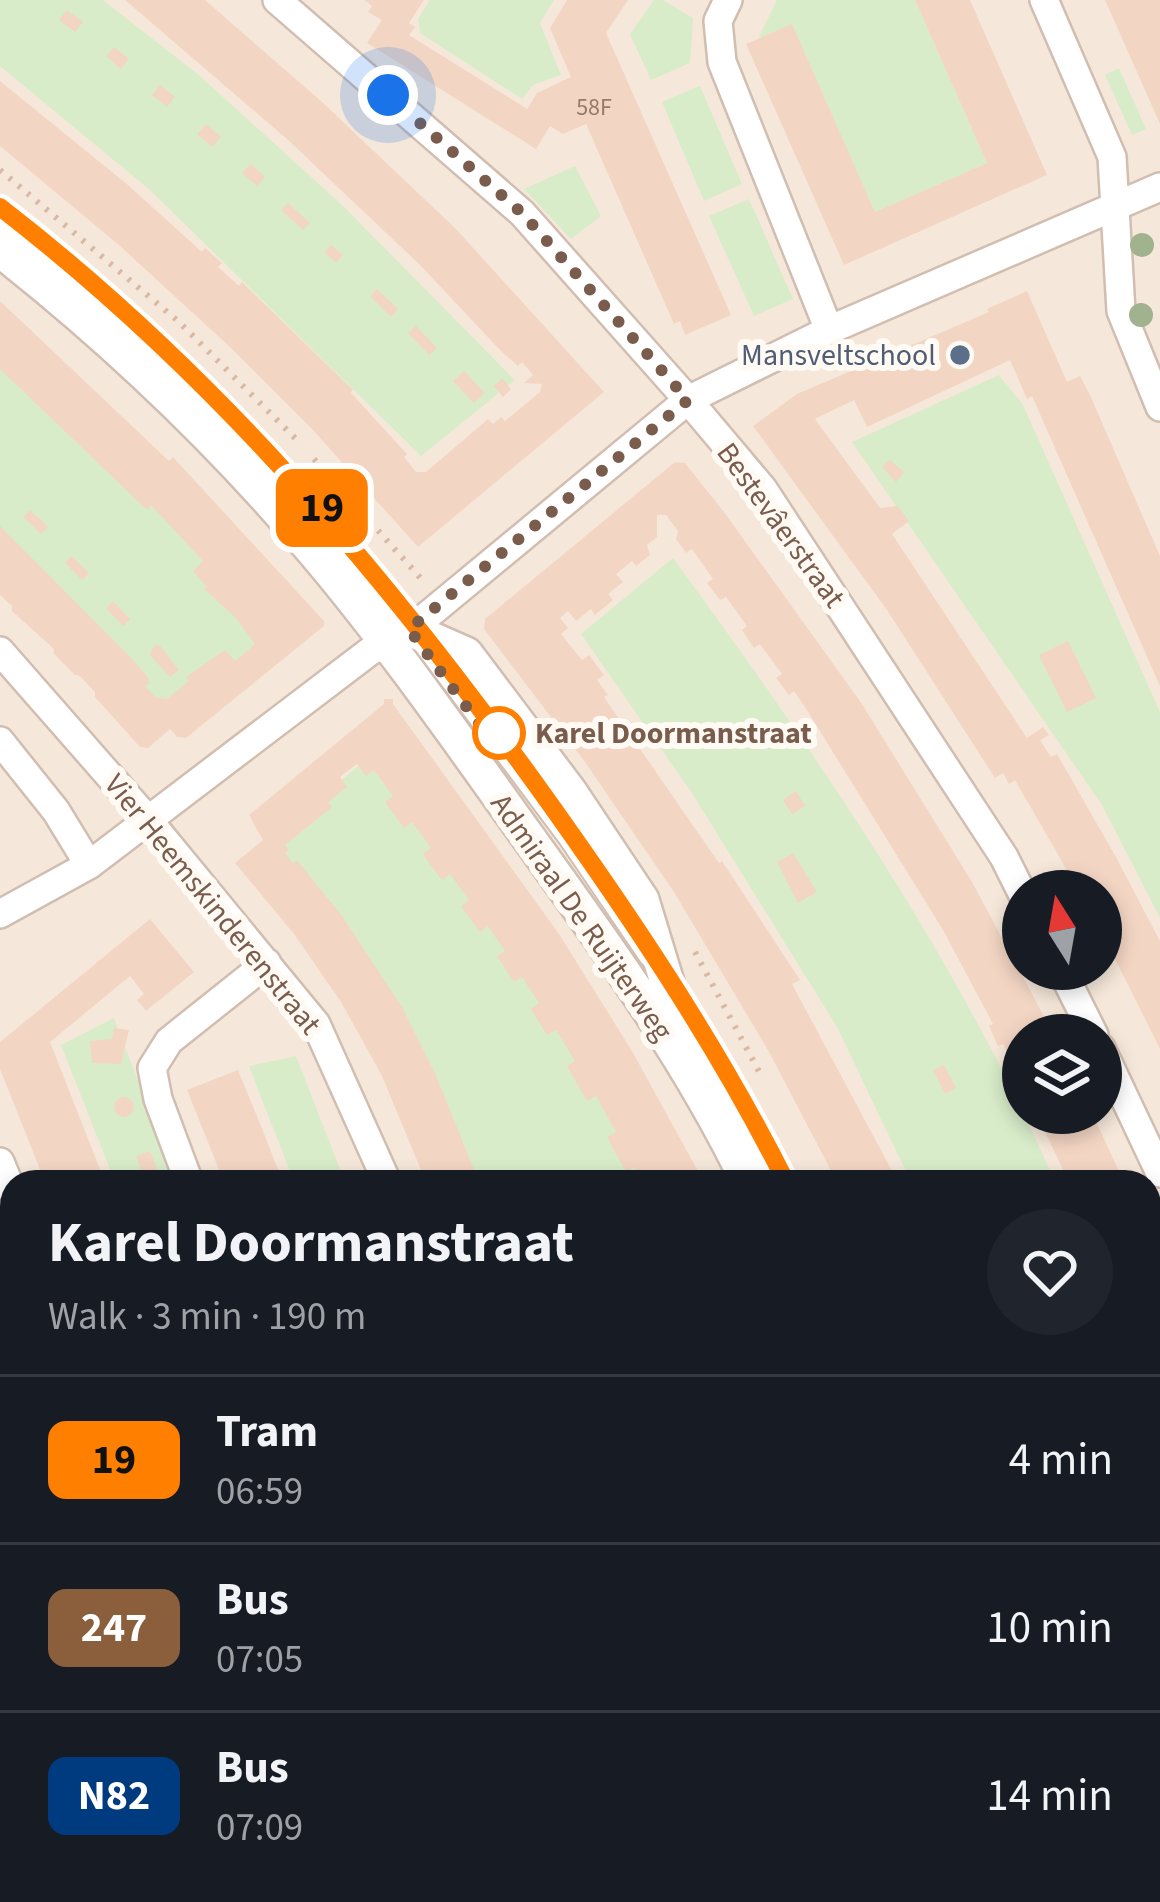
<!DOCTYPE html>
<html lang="en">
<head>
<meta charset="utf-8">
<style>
  :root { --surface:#171b24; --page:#20242c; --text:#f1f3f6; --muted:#9ea1a6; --line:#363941 }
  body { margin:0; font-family:"Source Sans 3",sans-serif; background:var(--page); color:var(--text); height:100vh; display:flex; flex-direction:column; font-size:45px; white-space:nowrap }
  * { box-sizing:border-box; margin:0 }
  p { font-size:39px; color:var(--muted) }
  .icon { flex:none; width:66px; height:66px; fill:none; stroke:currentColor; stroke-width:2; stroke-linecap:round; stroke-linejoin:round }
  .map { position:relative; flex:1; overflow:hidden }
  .details { position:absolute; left:0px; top:1170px; width:1161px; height:732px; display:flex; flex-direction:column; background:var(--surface); border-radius:36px 36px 0 0; box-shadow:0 6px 18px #0003 }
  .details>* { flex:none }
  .badge { padding:0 24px; border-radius:18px; font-size:42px; line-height:78px }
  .needle { width:78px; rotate:349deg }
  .buttons { position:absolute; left:1002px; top:870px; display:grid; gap:24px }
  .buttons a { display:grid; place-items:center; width:120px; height:120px; border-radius:50%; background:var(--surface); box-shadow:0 6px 18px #0003; font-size:60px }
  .you { position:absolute; width:60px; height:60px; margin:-30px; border:9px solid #fff; border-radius:50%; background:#1a73e8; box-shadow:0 0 0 18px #1a73e833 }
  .map>.badge { position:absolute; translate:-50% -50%; box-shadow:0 0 0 6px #fff }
  .round { display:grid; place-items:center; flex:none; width:126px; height:126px; border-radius:63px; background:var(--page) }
  .head { display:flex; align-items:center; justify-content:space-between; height:204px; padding:0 48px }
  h1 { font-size:57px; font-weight:700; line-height:90px }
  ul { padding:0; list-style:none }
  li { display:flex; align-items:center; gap:36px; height:168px; padding:0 48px; border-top:3px solid var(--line) }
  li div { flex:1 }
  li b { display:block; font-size:45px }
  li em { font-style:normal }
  li .badge { min-width:132px; font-weight:700; text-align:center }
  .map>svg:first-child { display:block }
  .residential { fill:#f5e8da; fill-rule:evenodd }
  .green { fill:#d8ecc9 }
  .water { fill:#bfe3e8; stroke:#a5d3da; stroke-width:3 }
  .building { fill:#f3d5c3 }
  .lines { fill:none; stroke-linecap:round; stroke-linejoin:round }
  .service-casing { stroke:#d1beb0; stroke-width:18 }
  .minor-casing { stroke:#d1beb0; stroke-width:32 }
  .tertiary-casing { stroke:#d1beb0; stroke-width:38 }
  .path { stroke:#d9b8a5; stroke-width:6; stroke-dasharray:3 9; stroke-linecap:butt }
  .service { stroke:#fff; stroke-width:14 }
  .minor { stroke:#fff; stroke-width:27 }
  .tertiary { stroke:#fff; stroke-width:33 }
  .tram { stroke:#b9a8c9; stroke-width:3 }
  .tree { fill:#a0b28e }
  .line-casing { stroke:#fff; stroke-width:27 }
  .line { stroke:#ff7f00; stroke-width:18 }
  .walk { stroke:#7a5c4d; stroke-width:12; stroke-dasharray:0 21.6 }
  .service-dot { fill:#5c6f8a; stroke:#fffaf3; stroke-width:4.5 }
  .stop-dot { fill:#fff; stroke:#ff7f00; stroke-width:6 }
  .labels { text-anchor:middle; stroke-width:12; stroke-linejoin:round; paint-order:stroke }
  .number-label { font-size:24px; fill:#987a6a }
  .service-label { font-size:30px; fill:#4e5e75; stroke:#fffaf3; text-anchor:end }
  .street-label { font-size:30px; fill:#7a5c4d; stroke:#fffaf3 }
  .stop-label { font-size:30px; font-weight:bold; fill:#7a5c4d; stroke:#fffaf3; text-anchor:start }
</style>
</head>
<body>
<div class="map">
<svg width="1160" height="1902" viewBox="0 0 1160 1902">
  <rect width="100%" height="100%" fill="#fdf6ec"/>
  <path class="residential" d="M0,0H1160V1902H0ZM1023,891H1101V969H1023ZM1023,1035H1101V1113H1023ZM12,1182H1149V1890H12Z"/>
  <path class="green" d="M0,0H103L200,76L343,206L515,380L421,456L150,190L0,66Z
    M430,0H554L540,23L561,75L533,85L522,99L420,33L418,19Z
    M654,0H663L693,18L690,63L651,80L630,34Z
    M777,0H915L987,163L875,212L792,25L758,39Z
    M1119,68L1146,129L1132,135L1105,75Z
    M700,86L742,184L704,201L662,102Z
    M575,166L601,216L571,239L524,189Z
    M749,199L793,299L754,316L709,216Z
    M0,345L282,624L167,715L0,540Z
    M999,375L1023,405L1160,712V918L1102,805L852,442Z
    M673,558C817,755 957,957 1055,1182H911L837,1027L692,793L581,634Z
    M371,755L529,945L662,1182H448L268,843Z
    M114,1018L177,1182H115L61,1045Z
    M296,1056L345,1182H294L249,1066Z
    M12,1244V1376L0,1346V1250Z
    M0,1659L12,1689V1799L0,1769Z
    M1160,1668V1792L1149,1765V1672Z
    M237,1890H304L275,1902H207Z
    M469,1890H513L516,1902H448Z
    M762,1890H959L964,1902H768Z"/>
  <path class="water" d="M349,1890H469L448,1902H425L388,1893L353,1902H319Z
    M513,1890H614L619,1902H516Z"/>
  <path class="building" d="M125,0H205L321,101L456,229L604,392L418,547L312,429L231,348L120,246L0,146V81L128,185L202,252L205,248L222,263L218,267L239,286L242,282L353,390L351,393L407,454L404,457L416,472H426L488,419L493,424L501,417L505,421L540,392L542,384L524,383L533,375L522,362L518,366L501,351L420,265L287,139Z
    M364,0H424L409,23L415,27L409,35L527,109L537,93L571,77L550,28L567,0H628L606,33L731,315L685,335L680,321L674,324L586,124L563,134L550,126L536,149L367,43L382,20L368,12L372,6Z
    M915,0H970L1047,175L844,265L746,44L792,24L875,212L987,163Z
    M1105,0H1160V124L1133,63Z
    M67,10L83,22L75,32L59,20Z
    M114,47L129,59L121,69L106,56Z
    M160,85L175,97L167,107L152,95Z
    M206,124L221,137L212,147L197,134Z
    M251,164L265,177L257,186L242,173Z
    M288,203L310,223L303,230L281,210Z
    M331,245L343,255L336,263L324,252Z
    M377,289L398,309L391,317L370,296Z
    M1027,291L1067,382L1080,376L1090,395L1160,556V686L1032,396L1027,399L1010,360L867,427L854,400L815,419L880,508L898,506L909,521L892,534L1027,738L1043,727L1049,735L1040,740L1051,757L1057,754L1117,859L1160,941V1049L1101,931V891H1079L1015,780L1009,784L1003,773L995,778L887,610L753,426L797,394L989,312L987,309Z
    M0,301L169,461L173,457L324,621V626L186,738L177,737L170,729L148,748L140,747L95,697V692L80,676L75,675L54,654V649L12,611V606L0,595V526L134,661L147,676L150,683L145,686L155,697L167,699L189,681L186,677L225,650L235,661L255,644L236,618L204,589L207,587L193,571L203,561L151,505L147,510L0,369Z
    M416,326L437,348L429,355L408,333Z
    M464,371L485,393L474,403L453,381Z
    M502,378L511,389L503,397L494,386Z
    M890,460L904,472L896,482L882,467Z
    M675,462L685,463L724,512L862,704L972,882L1054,1035H1023V1097L1015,1079L1019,1077L1003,1044L998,1046L989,1026L993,1024L943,930L805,707L794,691L789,695L776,678L782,674L760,644L754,648L742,630L747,626L726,597L720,600L707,583L713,579L692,549L686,553L676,539L678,531L666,515H657V537L647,545L650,555L636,566L632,561L616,574L623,582L608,594L613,600L595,615L591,609L576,621L568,611L560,618L568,628L561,634L582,660L589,655L604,675L597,680L608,695L604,697L719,863L722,861L800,980L792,984L898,1182H837L769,1052L674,892L585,762L484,629L485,619Z
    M30,510L48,527L41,534L23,517Z
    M71,556L89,573L82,580L65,563Z
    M113,601L130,619L123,626L106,608Z
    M1068,641L1096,698L1067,712L1039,655Z
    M154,645L160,646L179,670L170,677L150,655Z
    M384,699H393V704L559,934L632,1051L704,1182H643L635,1167L626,1172L607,1137L616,1132L596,1096L587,1101L577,1084L567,1066L575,1061L556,1030L547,1035L531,1009L539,1003L522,977L514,982L497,956L505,951L488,926L480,932L461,906L469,900L450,874L442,880L432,867L423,854L431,848L412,822L404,828L385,802L393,796L374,770L366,776L357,764L340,777L347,787L328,802L332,807L285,845L289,850L285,853L293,863L297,860L342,916L402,1007L435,1073L479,1182H426L382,1076L341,1002L294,934L235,863L263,840L249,815L384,704Z
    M796,791L805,806L792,814L783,800Z
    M793,853L817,892L798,903L777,862Z
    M150,919L194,972L146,1011L137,1000L144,994L130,976L50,1042L105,1182H45L0,1069V1042Z
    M114,1028L129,1030L121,1064L92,1063L90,1041L112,1039Z
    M944,1065L956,1088L945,1094L933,1070Z
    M238,1070L261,1126L283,1182H224L187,1090Z
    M114 1107a10 10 0 1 1 20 0a10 10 0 1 1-20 0Z
    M1036,1113H1092L1124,1182H1069Z
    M150,1151L157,1169L143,1175L136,1156Z
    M1149,1243L1160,1269V1397L1149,1371Z
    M11,1249L12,1268L0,1273V1253Z
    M0,1369L12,1399V1545L0,1515Z
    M1160,1424V1470L1152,1473L1158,1488L1149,1491V1429Z
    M1160,1593V1650L1149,1655V1597Z
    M1149,1801L1160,1827V1902H1134L1130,1890H1149Z
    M0,1805L12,1835V1890H34L45,1902H0Z
    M945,1890H1001L1006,1902H950Z"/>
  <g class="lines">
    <defs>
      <path id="service" d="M418,641L566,839L647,958
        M1071,1890L1076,1902"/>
      <path id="minor" d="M277,0L522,213L688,400L763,489L1004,857L1023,895
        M728,0L718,21L722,62L829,330
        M1044,0L1112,157L1121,311L1160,407
        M0,651L149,821L316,1024L387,1182
        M0,741L56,811L89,865
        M0,914L89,865L369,652L416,625L688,400L829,330L1160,187
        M1061,969L1094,1035
        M1101,1048L1160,1173
        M0,1162L12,1191
        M189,1182L158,1099L152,1068L169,1041L267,963
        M1149,1545L1160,1541
        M0,1595L12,1625
        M659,1890L664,1902
        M720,1890L725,1902
        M123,1902L153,1890"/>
      <path id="tertiary" d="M0,217L133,330L275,469L409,629L466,654L570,792L642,900L670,992L741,1112L777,1182
        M0,250C113,339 222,443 315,553C391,643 459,741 528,837C607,947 689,1059 748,1182
        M1045,1890L1050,1902"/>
    </defs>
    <use href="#service" class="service-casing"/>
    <use href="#minor" class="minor-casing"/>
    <use href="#tertiary" class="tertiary-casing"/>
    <path class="path" d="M0,170L179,322L297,440
      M314,459L425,583
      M695,952L762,1077
      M1149,1508L1160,1503
      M1149,1583L1160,1579
      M1112,1890L1117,1902
      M179,1901L207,1890
      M291,1902L321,1890"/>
    <use href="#service" class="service"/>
    <use href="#minor" class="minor"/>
    <use href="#tertiary" class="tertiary"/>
    <path class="tram" d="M0,207C109,292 214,388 306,490C387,579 459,679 530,776C624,906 713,1039 786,1182
      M1061,1890L1065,1902
      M1080,1890L1085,1902"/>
  </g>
  <g class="tree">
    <circle cx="1142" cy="245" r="12"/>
    <circle cx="1141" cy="315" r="12"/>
  </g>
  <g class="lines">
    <defs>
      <path id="line" d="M0,207C213,372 378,566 535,783C627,911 715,1041 786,1182"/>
    </defs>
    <use href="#line" class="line-casing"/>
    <use href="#line" class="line"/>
    <path class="walk" d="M388,95L522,213L688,400L409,629L491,740L499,733"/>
  </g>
  <circle class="service-dot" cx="960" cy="355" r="12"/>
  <circle class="stop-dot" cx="499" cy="733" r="24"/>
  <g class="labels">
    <g class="number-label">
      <text x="594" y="115">58F</text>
    </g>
    <g class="service-label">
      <text x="936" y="365">Mansveltschool</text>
    </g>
    <g class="street-label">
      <text transform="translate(781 525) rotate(54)" y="10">Bestevâerstraat</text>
      <text transform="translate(213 904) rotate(51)" y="10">Vier Heemskinderenstraat</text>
      <text transform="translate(582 917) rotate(55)" y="10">Admiraal De Ruijterweg</text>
    </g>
    <g class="stop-label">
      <text x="535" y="743">Karel Doormanstraat</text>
    </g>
  </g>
</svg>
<div class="buttons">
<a><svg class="needle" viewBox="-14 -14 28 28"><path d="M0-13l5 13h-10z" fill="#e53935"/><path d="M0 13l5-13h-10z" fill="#9ea1a6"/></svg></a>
<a><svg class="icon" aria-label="layers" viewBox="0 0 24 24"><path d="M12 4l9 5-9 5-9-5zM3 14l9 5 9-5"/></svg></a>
</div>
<div class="you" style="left:388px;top:95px"></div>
<b class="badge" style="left:322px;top:508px;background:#ff7f00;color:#111">19</b>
<section class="details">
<div class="head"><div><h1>Karel Doormanstraat</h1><p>Walk · 3 min · 190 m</p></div><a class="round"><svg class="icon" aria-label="heart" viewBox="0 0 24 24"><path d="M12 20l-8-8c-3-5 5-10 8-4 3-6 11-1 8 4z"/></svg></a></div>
<ul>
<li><span class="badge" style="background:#ff7f00;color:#111">19</span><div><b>Tram</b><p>06:59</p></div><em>4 min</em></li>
<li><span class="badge" style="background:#8b5e3c;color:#fff">247</span><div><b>Bus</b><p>07:05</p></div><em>10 min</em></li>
<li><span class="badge" style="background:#003b80;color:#fff">N82</span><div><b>Bus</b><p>07:09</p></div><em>14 min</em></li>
</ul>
</section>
</div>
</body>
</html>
